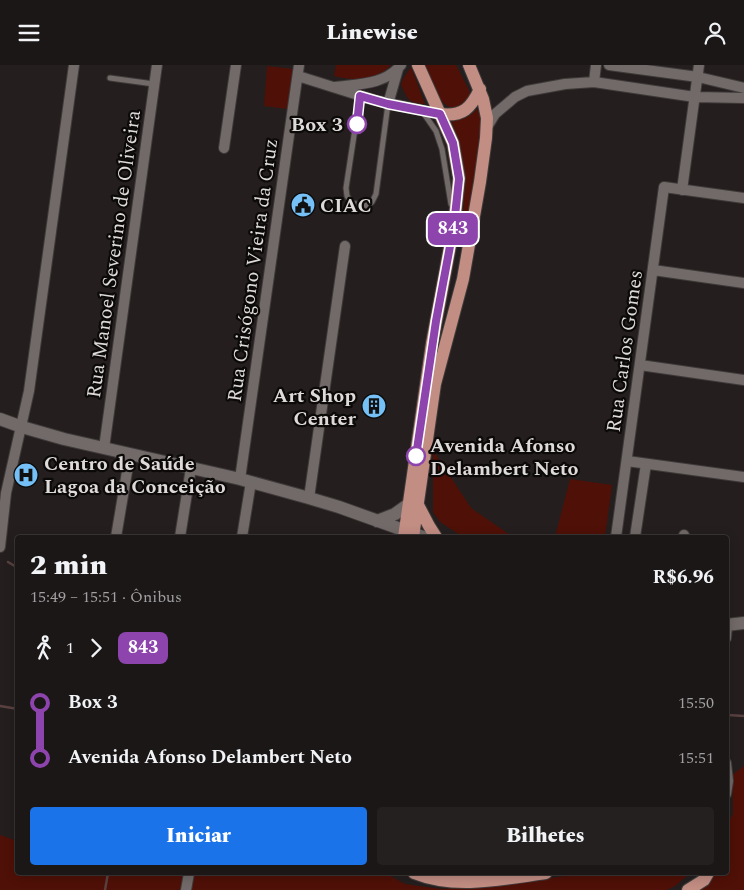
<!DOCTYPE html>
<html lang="pt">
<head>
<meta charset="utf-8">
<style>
  :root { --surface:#1b1716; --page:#24201f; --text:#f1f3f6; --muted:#a09fa1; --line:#393635; --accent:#1a73e8 }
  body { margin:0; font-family:Spectral,serif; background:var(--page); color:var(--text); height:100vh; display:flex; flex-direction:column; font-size:19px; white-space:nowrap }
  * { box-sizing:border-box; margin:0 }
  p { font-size:16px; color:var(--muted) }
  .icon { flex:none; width:28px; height:28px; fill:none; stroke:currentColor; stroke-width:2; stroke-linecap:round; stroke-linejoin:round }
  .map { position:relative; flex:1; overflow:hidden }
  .side { position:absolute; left:15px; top:470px; width:714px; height:340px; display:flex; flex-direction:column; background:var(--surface); border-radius:5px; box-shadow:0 2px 12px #0003,0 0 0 1px var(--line) }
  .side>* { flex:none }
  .badge { padding:0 10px; border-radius:8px; font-size:18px; line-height:32px }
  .map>.badge { position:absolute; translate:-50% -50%; box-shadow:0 0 0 2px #fff }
  .legs { display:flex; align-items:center; gap:8px; height:55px; padding:0 15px; font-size:16px }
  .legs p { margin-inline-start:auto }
  .head { display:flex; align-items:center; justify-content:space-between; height:85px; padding:0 15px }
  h1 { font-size:28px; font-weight:800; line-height:38px }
  .primary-button { display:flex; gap:10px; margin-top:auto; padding:10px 15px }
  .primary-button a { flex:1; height:58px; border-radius:5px; background:var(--accent); color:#fff; font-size:20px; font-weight:800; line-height:58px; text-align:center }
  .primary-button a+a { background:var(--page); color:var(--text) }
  ul { padding:0 15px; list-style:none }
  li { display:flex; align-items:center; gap:18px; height:55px; font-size:19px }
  li i { display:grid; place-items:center; width:8px; height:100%; margin:0 6px; background:currentColor }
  li i::after { content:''; width:12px; height:12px; margin:-6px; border:4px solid; border-radius:50%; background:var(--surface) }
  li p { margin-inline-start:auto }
  li:first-child i { background:linear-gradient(#0000 50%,currentColor 0) }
  li:last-child i { background:linear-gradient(currentColor 50%,#0000 0) }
  header { display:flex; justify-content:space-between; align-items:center; height:65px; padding:0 15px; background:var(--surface); font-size:22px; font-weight:800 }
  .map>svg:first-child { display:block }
  .green { fill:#4f1007 }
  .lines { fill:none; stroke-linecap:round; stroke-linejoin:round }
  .stream { stroke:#5a4141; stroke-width:2.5 }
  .lane-casing { stroke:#3f3b3a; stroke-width:7 }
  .street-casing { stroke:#3f3b3a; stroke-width:12 }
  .secondary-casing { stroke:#3f3b3a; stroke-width:14 }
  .primary-casing { stroke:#3f3b3a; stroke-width:14 }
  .lane { stroke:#716a69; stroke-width:5 }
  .street { stroke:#716a69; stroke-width:10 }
  .secondary { stroke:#716a69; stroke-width:12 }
  .primary { stroke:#c28d83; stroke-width:12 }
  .line-1-casing { stroke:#fff; stroke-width:11 }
  .line-1 { stroke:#8e44ad; stroke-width:8 }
  .stop-1-dot { fill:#fff; stroke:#8e44ad; stroke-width:2.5 }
  .labels { text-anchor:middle; stroke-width:4.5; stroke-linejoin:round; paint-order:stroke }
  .stop-label { font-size:20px; font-weight:bold; fill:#dedad9; stroke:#0c0909; text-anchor:end }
  .poi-label { font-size:20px; font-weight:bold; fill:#dedad9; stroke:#0c0909; text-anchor:start }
  .street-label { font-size:20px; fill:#dedad9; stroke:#0c0909 }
</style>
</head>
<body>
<header><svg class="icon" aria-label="menu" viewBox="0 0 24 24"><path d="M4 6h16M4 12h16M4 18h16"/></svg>Linewise<svg class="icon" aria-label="person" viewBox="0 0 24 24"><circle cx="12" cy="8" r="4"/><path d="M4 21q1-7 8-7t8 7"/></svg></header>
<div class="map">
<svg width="744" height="825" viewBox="0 0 744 825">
  <rect width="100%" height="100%" fill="#241f1e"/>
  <path class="green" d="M336,0H391C376,16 354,16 334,11Z
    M424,0H456L469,25L470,31L465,40C461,41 457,43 453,43C439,42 428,11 424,0Z
    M267,1L293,4L288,44L264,41Z
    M411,2L425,39C408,39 408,34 401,20L403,14Z
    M477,44C489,64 470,139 465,163L462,158C466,123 465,91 452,57L453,55C464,54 470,52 477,44Z
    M433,385L471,443L513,472H463L440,457L433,447Z
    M570,414L612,420L605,472H555Z
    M744,701V825H691L710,815L715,808H726V764L733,748L732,710Z
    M0,770L17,776L18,808H385L405,819L441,824L483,822L587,808H688V810L675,821L667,825H0Z"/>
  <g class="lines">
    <path class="stream" d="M8,497L18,503
      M0,641L18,644
      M728,650L744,651
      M105,825L108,808"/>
    <defs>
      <path id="lane" d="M110,13L154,19
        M360,31L346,123L347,131L352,138L365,141L372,137L376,129L388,39
        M422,46L436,66L442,84L451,139"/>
      <path id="street" d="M609,0L698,12L744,23
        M298,11L374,35L440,49
        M594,17L596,0
        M335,22C358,19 385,20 401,0
        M388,39L398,4
        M487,62L495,49L515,32L527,26L565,19L594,17L695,32L744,33
        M224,83L236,0
        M682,125L699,0
        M653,205L744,218
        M640,300L744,315
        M104,383L157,0
        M627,396L744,412
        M240,414L299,0
        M309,433L345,181
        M116,472L130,389
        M180,472L191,403
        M242,472L251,417
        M616,472L664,122L744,133
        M635,472L646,399
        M684,472V470
        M0,482L6,428L29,326L74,0
        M726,573L727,560
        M726,698L728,716L726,729
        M186,825L189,808"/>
      <path id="secondary" d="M0,354L22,362L64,374L240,414L309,433L339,442L423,472
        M377,456L395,449L409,439
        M726,560L744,558"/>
      <path id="primary" d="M440,49C463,52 471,43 480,24
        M418,440L429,461L436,472
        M404,472L432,278L454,160L459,113L453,78L418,0
        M413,472L435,319L463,214L480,117L486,73L487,53L483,34L469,0
        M414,808C456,825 503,814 546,808
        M688,825L704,815L708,808"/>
    </defs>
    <use href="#lane" class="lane-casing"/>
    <use href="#street" class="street-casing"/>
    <use href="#secondary" class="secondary-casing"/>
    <use href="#primary" class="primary-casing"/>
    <use href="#lane" class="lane"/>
    <use href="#street" class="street"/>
    <use href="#secondary" class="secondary"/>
    <use href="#primary" class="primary"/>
  </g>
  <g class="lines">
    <defs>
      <path id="line-1" d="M357,59L360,31L388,39L440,49L453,78L459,114L454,160L436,256L416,391"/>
    </defs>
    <use href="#line-1" class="line-1-casing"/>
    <use href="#line-1" class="line-1"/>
  </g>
  <defs>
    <symbol id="civic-disc" viewBox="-11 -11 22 22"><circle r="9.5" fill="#75c0f6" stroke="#0c0909"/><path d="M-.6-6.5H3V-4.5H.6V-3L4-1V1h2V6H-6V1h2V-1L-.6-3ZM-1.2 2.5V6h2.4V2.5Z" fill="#111"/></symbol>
    <symbol id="building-disc" viewBox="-11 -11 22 22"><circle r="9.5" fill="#75c0f6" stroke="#0c0909"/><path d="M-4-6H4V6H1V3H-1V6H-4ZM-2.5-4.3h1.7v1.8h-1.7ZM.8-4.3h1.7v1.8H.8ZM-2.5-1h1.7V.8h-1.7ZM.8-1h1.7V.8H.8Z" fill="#111"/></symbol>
    <symbol id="hospital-disc" viewBox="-11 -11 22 22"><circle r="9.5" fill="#75c0f6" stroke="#0c0909"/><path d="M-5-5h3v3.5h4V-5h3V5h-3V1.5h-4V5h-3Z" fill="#111"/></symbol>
  </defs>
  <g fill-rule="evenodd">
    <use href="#civic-disc" x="289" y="126" width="28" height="28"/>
    <use href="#building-disc" x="360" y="327" width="28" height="28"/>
    <use href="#hospital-disc" x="12" y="396" width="28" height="28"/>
  </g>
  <g class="stop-1-dot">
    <circle cx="357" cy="59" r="9"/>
    <circle cx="416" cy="391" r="9"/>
  </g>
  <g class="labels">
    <g class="stop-label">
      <text x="343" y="66">Box 3</text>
      <text x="430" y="387" text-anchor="start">Avenida Afonso<tspan x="430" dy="23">Delambert Neto</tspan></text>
    </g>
    <g class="poi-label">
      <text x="320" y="147">CIAC</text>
      <text x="356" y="337" text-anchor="end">Art Shop<tspan x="356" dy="23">Center</tspan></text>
      <text x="44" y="405">Centro de Saúde<tspan x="44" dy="23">Lagoa da Conceição</tspan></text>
    </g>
    <g class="street-label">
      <text transform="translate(113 189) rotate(-82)" y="7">Rua Manoel Severino de Oliveira</text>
      <text transform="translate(252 205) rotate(-82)" y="7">Rua Crisógono Vieira da Cruz</text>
      <text transform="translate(624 286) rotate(-82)" y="7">Rua Carlos Gomes</text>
    </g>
  </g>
</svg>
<b class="badge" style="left:453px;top:164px;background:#8e44ad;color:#fff">843</b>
<section class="side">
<div class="head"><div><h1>2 min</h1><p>15:49 – 15:51 · Ônibus</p></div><b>R$6.96</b></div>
<div class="legs"><svg class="icon" aria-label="walk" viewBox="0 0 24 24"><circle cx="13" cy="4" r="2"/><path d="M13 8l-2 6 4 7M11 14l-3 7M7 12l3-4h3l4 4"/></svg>1<svg class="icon" aria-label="forward" viewBox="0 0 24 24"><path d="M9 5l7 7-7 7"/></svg><b class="badge" style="background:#8e44ad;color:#fff">843</b></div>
<ul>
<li><i style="color:#8e44ad"></i><b>Box 3</b><p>15:50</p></li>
<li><i style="color:#8e44ad"></i><b>Avenida Afonso Delambert Neto</b><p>15:51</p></li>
</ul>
<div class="primary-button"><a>Iniciar</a><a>Bilhetes</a></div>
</section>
</div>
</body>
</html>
